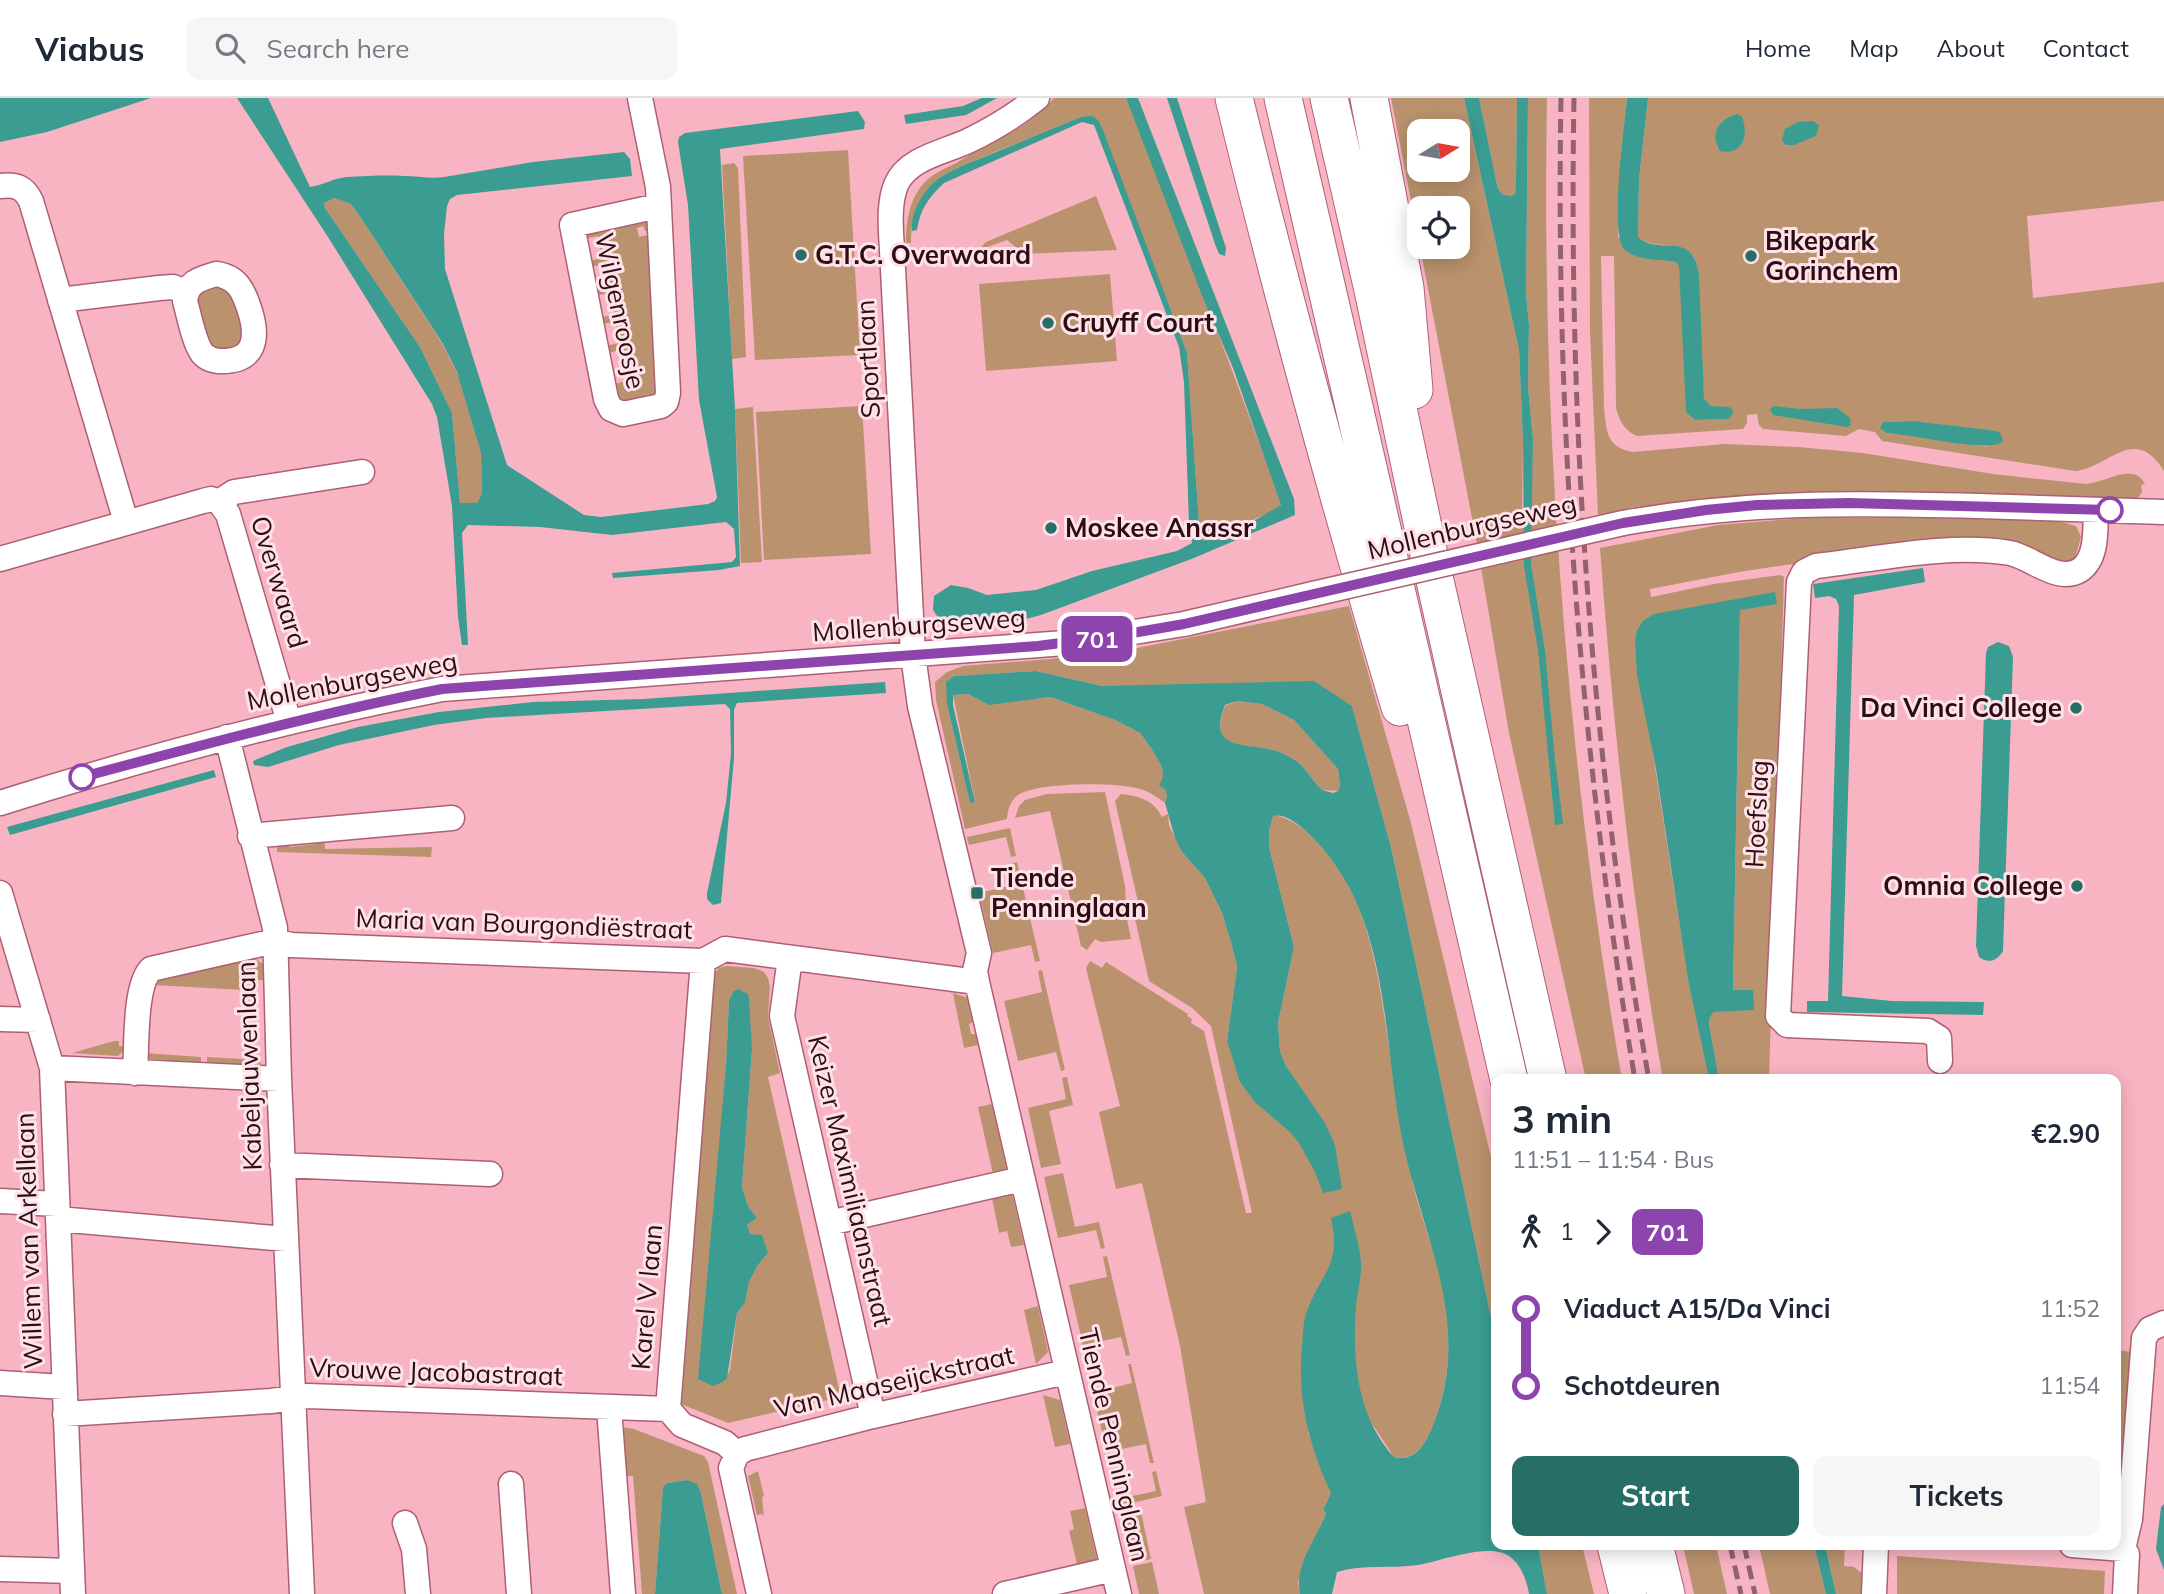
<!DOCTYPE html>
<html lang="en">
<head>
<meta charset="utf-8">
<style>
  :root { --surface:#fff; --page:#f6f6f7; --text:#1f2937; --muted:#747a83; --line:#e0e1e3; --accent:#276f66 }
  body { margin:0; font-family:Mulish,sans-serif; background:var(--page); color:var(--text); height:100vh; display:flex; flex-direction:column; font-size:26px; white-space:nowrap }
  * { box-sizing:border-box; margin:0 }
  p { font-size:23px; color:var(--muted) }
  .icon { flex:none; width:38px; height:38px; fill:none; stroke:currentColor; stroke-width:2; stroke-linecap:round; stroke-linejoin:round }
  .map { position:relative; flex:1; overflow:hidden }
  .side { position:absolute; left:1491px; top:976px; width:630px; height:476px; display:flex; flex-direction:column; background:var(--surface); border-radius:14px; box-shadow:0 4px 18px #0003 }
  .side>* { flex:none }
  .badge { padding:0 14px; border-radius:10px; font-size:24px; line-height:46px }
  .needle { width:46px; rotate:79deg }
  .tools { position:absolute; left:1407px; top:21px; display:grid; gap:14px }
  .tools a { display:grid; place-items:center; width:63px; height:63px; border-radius:14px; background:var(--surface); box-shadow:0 4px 18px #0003; font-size:35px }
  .map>.badge { position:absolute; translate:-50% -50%; box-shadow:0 0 0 4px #fff }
  .legs { display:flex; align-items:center; gap:10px; height:77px; padding:0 21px; font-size:23px }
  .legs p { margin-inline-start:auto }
  .headline { display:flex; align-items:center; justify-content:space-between; height:119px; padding:0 21px }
  h1 { font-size:38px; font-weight:700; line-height:52px }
  .cta { display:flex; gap:14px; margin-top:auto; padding:14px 21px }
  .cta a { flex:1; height:80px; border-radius:14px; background:var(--accent); color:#fff; font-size:28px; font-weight:700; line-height:80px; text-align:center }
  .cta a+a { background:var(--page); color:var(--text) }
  ul { padding:0 21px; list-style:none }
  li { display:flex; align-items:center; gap:24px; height:77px; font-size:26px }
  li i { display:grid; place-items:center; width:10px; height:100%; margin:0 9px; background:currentColor }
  li i::after { content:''; width:18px; height:18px; margin:-9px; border:5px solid; border-radius:50%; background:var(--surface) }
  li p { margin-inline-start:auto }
  li:first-child i { background:linear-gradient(#0000 50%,currentColor 0) }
  li:last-child i { background:linear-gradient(currentColor 50%,#0000 0) }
  header { display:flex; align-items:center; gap:42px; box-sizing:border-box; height:98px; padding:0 35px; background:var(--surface); border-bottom:2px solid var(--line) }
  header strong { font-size:33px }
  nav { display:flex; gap:38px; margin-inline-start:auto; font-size:24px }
  .search { width:490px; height:63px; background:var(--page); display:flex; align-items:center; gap:18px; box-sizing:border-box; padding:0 24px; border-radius:14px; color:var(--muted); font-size:26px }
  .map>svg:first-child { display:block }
  .green { fill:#ba936e; fill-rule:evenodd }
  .water { fill:#3b9d91; fill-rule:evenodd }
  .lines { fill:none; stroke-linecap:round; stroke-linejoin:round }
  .minor-casing { stroke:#ad6074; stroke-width:27 }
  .highway-casing { stroke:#ad6074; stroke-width:39 }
  .minor { stroke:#fff; stroke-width:24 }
  .highway { stroke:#fff; stroke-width:37 }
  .rail { stroke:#94626e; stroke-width:5; stroke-dasharray:14 7; stroke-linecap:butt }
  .minor-bridge-casing { stroke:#ad6074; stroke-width:27; stroke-linecap:butt }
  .minor-bridge { stroke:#fff; stroke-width:24 }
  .line-1-casing { stroke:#fff; stroke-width:16 }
  .line-1 { stroke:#8e44ad; stroke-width:10 }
  .poi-dot { fill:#276f66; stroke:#fee2e8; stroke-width:2.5 }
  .stop-1-dot { fill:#fff; stroke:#8e44ad; stroke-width:3.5 }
  .labels { text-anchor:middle; stroke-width:6; stroke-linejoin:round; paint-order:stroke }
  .poi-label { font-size:26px; font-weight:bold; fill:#2c0d16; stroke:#fee2e8; text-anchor:start }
  .street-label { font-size:26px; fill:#2c0d16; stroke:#fee2e8 }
</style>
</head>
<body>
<header>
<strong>Viabus</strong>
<div class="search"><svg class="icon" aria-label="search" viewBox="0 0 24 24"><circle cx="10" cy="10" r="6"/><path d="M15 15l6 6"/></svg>Search here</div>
<nav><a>Home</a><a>Map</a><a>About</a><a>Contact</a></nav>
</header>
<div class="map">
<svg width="2164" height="1496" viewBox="0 0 2164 1496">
  <rect width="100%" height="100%" fill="#f9b4c3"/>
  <path class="green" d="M1054,0H1126C1179,134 1232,269 1281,405L1280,410L1202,444L1200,440L1187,255L1097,22L1081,19C1050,32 1020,44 990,56C972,64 947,71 933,86C916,103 911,122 911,145H906C906,124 909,102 924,85C932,76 946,70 956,65C990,45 1028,31 1054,0Z
    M1391,0H1464L1519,252L1523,343L1522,420H1531L1533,341L1528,290L1529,228L1526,195L1528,0H1547C1541,329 1566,658 1622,982H1586L1509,635L1477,446L1420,149H1458V110H1419V144ZM1419,33H1458V72H1419Z
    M1479,0H1517L1516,83L1515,96L1510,98L1502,96L1498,91Z
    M1589,0H1627L1619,88L1618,139L1661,161L1676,164L1679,169L1692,320L1695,322L1728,321L1718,309L1711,308L1704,300L1695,161C1684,140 1654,153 1638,139L1639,82L1648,0H2164V103L2027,118L2033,200L2164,184V373C2134,325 2109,370 2075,373L1882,343L1875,334L1859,331L1846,338L1763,331L1759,327L1757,316L1747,317V325L1743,331L1637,338C1624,332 1620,324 1616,310L1614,158H1601L1604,311C1607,334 1606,349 1633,354L1724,346L1798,349L1863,355L1993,376L2086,386C2106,385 2133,363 2145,386L2141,387L2142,394L2137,401L2110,399L2109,403L1642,413L1640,408L1598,417L1590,234ZM1912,323L1989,349L1905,336L1886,335L1883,324Z
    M848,52L860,257L755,262L743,58Z
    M734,65L738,70L746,259L732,261L722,67Z
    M1096,98L1117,152L1024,156L1007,142L979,152L986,144Z
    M336,100L351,106L361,120L443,247L460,281L481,355L482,395L477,405H460L452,315L420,249L325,110L324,105Z
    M649,121L652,133H645L643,128L637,130L639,139L652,136L657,297L635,307L619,302L613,286L627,283L621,252L607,255L605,248L619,245L615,224L601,226L600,220L614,216L609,195L595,198L594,191L608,188L603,167L590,169L588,163L602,160L598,138L584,141L586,132Z
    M1110,176L1117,263L986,273L979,186Z
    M220,187L233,196C236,209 251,242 235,250C229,252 218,251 212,251L193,199L194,196Z
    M862,308L871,456L764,462L756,314Z
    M753,309L762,464L741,465L735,311Z
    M1804,420H1931L2058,423L2076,428L2081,439L2075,460L2066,465L2013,445L1899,450L1739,474L1650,491L1651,499L1714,486L1780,477L1784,479L1769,982H1719L1709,926L1710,919L1714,914L1724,913L1733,893L1740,511L1776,506L1775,495L1635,543C1638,588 1650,631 1656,675C1672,778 1687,880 1709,982H1663C1632,806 1613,628 1600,450L1718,427Z
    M1349,508L1411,725L1496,1080V1243L1391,749L1352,608L1102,588L1036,573L954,578L947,584V606L970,705L975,703L953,597L967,596L992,606L1050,599L1115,622L1140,635L1151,650L1162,669L1164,690L1167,697L1165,705C1156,698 1147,692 1136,690C1114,684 1036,684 1018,697C1010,703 1008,711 1007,721L965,731L936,602L935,584L947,574L963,568L1050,561L1137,550Z
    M1237,603L1262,606L1294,622L1338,671L1340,688L1338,693L1322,692C1305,675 1308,667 1282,655C1253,642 1206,659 1225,608Z
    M1105,694L1125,788L1127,821L1131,841L1101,844L1095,841L1087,852L1081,848L1050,713L1015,720L1019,708L1025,702L1047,696Z
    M1121,696C1139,698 1154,702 1162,719L1168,716L1169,727L1182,754L1205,780L1222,815L1232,848L1237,869L1227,943L1294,980L1286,968L1280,953L1278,925L1294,849L1269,749V732L1272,718L1275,717C1292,721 1303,730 1315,742C1373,801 1379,885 1391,963C1397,999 1404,1036 1410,1072C1416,1105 1429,1137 1438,1169C1453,1222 1453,1279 1432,1330C1425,1347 1414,1363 1394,1359L1369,1321L1308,1334L1331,1395L1323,1412L1326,1415L1298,1484L1300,1496H1204L1184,1409L1206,1404L1180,1248L1142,1085L1116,1091L1099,1014L1120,1008L1086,870L1090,863L1102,870L1106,864L1188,916L1187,918L1192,921L1191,925L1204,933L1246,1115H1252L1211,928L1192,910L1149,883L1133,812L1138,804L1115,703Z
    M1010,730L1016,758L1011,759L1006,739L969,747L967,739Z
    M324,739L325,751L432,749L431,759L277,754V744H283L290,749L315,746L317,740Z
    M1017,764L1040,863L1035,864L1031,847L993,855L979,795L1017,786L1013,765Z
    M250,861H256L263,866V882L245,883V892L152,887L156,881Z
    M726,868L754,870L764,874L768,880L770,889L768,919L780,975L768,979L841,1299L728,1325L676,1304L715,875L719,870ZM733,894L752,952L742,1089L748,1108L757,1120L747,1127L750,1137L768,1155L758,1167L749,1184L745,1205L737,1215L730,1272L723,1284L726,968L729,902Z
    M1042,872L1065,972L1061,973L1056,954L1018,963L1004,903L1042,894L1038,873Z
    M953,895L968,900L973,924L969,926L971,936H976L978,947L964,950Z
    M114,943H119V948L128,949L118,958L72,955Z
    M145,955L201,959V968L152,965Z
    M207,959L261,962L260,972L207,969Z
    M1067,979L1073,1007L1049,1013L1061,1066L1041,1070L1028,1010L1066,1001L1062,980Z
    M992,1006L1007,1073L993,1076L978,1009Z
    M1063,1075L1075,1129L1099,1124L1105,1150L1101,1151L1096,1132L1058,1140L1044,1079Z
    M1011,1091L1024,1147L1011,1149L1007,1133L999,1135L991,1095Z
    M1107,1158L1130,1257L1126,1258L1121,1239L1083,1247L1069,1187L1107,1179L1103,1159Z
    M1038,1208L1048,1254L1036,1266L1024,1212Z
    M2116,1252L2132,1254L2118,1421H2116Z
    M1128,1266H1131L1154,1365H1150L1146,1346L1107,1354L1093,1295L1132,1285Z
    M1043,1297L1060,1302L1070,1346L1055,1349Z
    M622,1329L634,1331L704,1358L708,1364L737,1496H722L701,1395L687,1382L667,1385L663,1389L655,1496H642L633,1378H625Z
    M758,1373L764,1398L762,1399L764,1419L763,1416L757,1417L748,1378Z
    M1156,1373L1162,1398L1119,1408L1118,1401L1156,1393L1152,1374Z
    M1085,1410L1098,1466L1078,1470L1069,1433L1074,1431L1070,1413Z
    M1141,1414L1151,1461L1133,1465L1122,1417Z
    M1538,1447H1582L1594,1496H1547Z
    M1683,1447H1716L1727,1496H1694Z
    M1759,1447H1814L1826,1496H1770Z
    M1825,1447H1845L1844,1468L1854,1469L1863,1476V1496H1836Z
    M1897,1458L2105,1473L2104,1496H1897Z
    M1152,1464L1159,1496H1139L1133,1468Z"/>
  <path class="water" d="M0,0H151L47,34L0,44Z
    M237,0H268L310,89C324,87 333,80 347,79C366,78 386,77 404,78C418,78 430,81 444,79L533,64L624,54L630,61L632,78L457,97L450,101L447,108L444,136L445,171L507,367L584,417L601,419L708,406L715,403L717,399L699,302L688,107L678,44L679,39L685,35L858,13L865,24L864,31L720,51L735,311L740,468L719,472L613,480L612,475L732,464L736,459L734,431L726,424L612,437L540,429L468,427L462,435L468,547H462L458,519L452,408L437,319L432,306L328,139ZM335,100L351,106L361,120L443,246L457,274L481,355L482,395L477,405H460L452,315L420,249L325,110L324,105Z
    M982,0H997L966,17L906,26L904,17L963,8Z
    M1126,0H1138L1294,401L1295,417L1194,460L1041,517L1026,521L978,527L966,522L941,524L933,512L934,498L951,487L968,490L987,497L1036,492L1092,473L1177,453L1192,445L1189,425L1184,284L1179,249L1094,27L1082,24L944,85C929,99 920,111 917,132L912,133C910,116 921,97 933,85C949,71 972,64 991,56C1021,44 1051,31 1081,19L1092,18L1098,22L1103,32L1187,255L1200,439L1203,443L1257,421L1281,407L1233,270L1203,200Z
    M1167,0H1177L1226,150L1225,158L1219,156L1215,146Z
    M1464,0H1479L1498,91L1502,96L1510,98L1515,96L1516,83L1517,0H1528L1526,195L1529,228L1528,290L1533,341L1531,466L1545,553L1555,662L1563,726L1555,727L1538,552L1524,468L1523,343L1519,252Z
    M1627,0H1648L1639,82L1638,139C1661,159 1693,130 1699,178L1704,300L1711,308L1729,309L1732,311L1733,316L1728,321L1695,322L1686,314L1679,169L1676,164C1661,161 1634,163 1624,151C1609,135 1625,26 1627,0Z
    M1737,16L1742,19C1749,37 1743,58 1720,53C1709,36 1719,21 1737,16Z
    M1813,23L1819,27L1816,38L1794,47H1786L1782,42L1785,31L1798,24Z
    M1774,308L1800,311L1837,310L1850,320L1851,327L1847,329L1773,317L1770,311Z
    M1912,323L1997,333L2001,336L2003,344C1984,355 1912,336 1886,335L1880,330L1883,324Z
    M1923,470L1925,484L1854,497L1842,898L1892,903L1984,904L1983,917L1807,914V903H1828L1839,508L1836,501L1829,498L1815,500L1813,486Z
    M1775,494L1777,506L1740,512L1733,892H1753L1754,912L1714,914L1710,919L1709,926L1719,982H1709L1688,881L1656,671L1637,577L1635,543L1637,532L1643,523L1654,516Z
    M1998,544L2009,548L2013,559L2003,853C1997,863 1989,866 1979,859L1976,848L1986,555L1988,549Z
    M1036,573L1102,588L1314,583L1352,608L1391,749L1496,1243V1447H1538L1547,1496H1529C1527,1483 1521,1466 1509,1458C1489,1444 1441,1463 1418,1467C1391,1471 1363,1466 1337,1474L1332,1496H1300C1294,1466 1317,1441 1326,1415L1323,1412L1331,1395C1309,1348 1297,1301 1302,1248C1303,1238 1303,1226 1306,1216C1320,1175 1342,1169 1331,1120L1350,1113C1354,1130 1360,1148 1361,1165C1362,1180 1357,1194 1356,1208C1352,1261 1357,1319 1394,1359C1415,1364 1425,1346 1432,1330C1475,1225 1422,1141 1402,1040C1382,939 1391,819 1313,740C1303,730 1287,715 1273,718L1269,732V749L1294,849L1278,925L1280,953L1286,968L1325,1025L1335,1047L1342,1091L1323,1095L1315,1074L1299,1045L1291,1035L1255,1004L1240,984L1227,943L1237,869L1232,848L1222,815L1205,780L1182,754L1175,740L1165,705L1167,697L1164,690L1159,688L1163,679L1162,669L1151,650L1140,635L1115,622L1050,599L989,607L968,596L953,597V607L975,704L970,705L947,606L946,584L954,578ZM1237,603L1262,606L1294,622L1338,671L1340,688L1338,693L1333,695L1322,692C1305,675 1308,667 1282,655C1253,642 1205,658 1225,607Z
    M885,584L886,595L737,605L734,612V660L721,805L713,807L707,801V795L726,705L731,656L730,611L725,606L486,620L434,627L339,647L268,669L254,667L253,663L287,649L358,629L439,614L533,604L643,601Z
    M214,672L216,679L10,737L7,729Z
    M738,891L748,896L749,900L752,952L742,1089L748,1108L757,1120L747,1127L750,1136L762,1137L768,1155L758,1167L749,1184L745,1205L737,1215L727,1280L723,1284L713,1288L698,1281L726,968L729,902L733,894Z
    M687,1382L697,1386L701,1395L722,1496H655L663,1389L667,1385Z
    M2164,1406V1472L2156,1451L2161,1409Z
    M1814,1447H1825L1836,1496H1826Z"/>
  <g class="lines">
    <defs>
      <path id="minor" d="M640,0L658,89L668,295L666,304L661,308L623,316L611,311L606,301L572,127L658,108
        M1037,0C1016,17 993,31 968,43C945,54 907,60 896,87C888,107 891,132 892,152L913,557L920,608L979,855L975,873L977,884L1119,1496
        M0,88C16,86 24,89 31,103L126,424
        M216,176C238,179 244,194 250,213C258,239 256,263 222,263C215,263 207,261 202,255C194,244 189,217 185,203C187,184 199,181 216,176Z
        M60,202L159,190L173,189L186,194
        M219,404L228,416L289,624
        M1623,425C1744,403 1856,405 1978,408C2040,410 2102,412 2164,414
        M0,461L203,403L211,401L219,404L234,394L362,374
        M227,639L275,830L279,981L302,1496
        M0,705C146,659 293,620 442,591L1065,545L1184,526L1313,496
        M250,738L452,720
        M0,795L52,970L73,1496
        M790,860L782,918L873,1318
        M703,863L668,1311L682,1327L725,1345L737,1356L731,1370L759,1496
        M0,921L38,922
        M1940,963L1939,940L1928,933L1787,927L1778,918L1799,484L1804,474L1816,468C1878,461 1948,445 2010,455C2031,459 2058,486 2080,472C2098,460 2095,430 2096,412
        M52,970L279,981
        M135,975C137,949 134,888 151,871L275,843L291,847L703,863L725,851L977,884
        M282,1067L490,1076
        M0,1103L57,1106
        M58,1121L286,1141
        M829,1125L1022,1081
        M0,1285L64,1289
        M609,1310L623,1496
        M65,1316L271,1303L308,1298L668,1311
        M737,1356L745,1351L873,1318L1066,1274
        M511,1386L519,1496
        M405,1425L414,1451L418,1496
        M2072,1447L2123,1451
        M0,1471L72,1473
        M1005,1496L1113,1471
        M1874,1496L1876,1447
        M2125,1496L2127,1456L2123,1451L2130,1421L2144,1240L2150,1231L2164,1225"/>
      <path id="highway" d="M1234,0C1284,205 1340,407 1400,609
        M1283,0L1509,982
        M1329,0L1373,192L1426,443L1548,982
        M1369,0L1405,190L1414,292
        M1616,1447L1628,1496
        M1654,1447L1666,1496"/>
    </defs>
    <use href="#minor" class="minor-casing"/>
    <use href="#highway" class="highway-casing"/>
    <use href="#minor" class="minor"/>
    <use href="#highway" class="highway"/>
    <path class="rail" d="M1561,0C1555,329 1581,657 1635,982
      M1574,0C1568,328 1591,659 1649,982
      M1730,1447L1741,1496
      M1744,1447L1755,1496"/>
    <defs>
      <path id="minor-bridge" d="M1313,496L1623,425"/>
    </defs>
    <use href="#minor-bridge" class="minor-bridge-casing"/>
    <use href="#minor-bridge" class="minor-bridge"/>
  </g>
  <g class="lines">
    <defs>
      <path id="line-1" d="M82,679C202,647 321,615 442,591L1038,548L1121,537L1184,526L1623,425L1706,412L1757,407L1849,405L2110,412"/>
    </defs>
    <use href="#line-1" class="line-1-casing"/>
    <use href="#line-1" class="line-1"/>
  </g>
  <g class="poi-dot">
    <circle cx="801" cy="157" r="7"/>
    <circle cx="1751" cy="158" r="7"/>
    <circle cx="1048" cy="225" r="7"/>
    <circle cx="1051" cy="430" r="7"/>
    <circle cx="2076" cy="610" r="7"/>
    <circle cx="2077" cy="788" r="7"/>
    <rect x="970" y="788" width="14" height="14" rx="3.5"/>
  </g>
  <g class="stop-1-dot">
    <circle cx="2110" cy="412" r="12"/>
    <circle cx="82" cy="679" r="12"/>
  </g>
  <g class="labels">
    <g class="poi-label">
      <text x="1765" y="152">Bikepark<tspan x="1765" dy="30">Gorinchem</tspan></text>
      <text x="815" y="166">G.T.C. Overwaard</text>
      <text x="1062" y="234">Cruyff Court</text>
      <text x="1065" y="439">Moskee Anassr</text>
      <text x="2062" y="619" text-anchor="end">Da Vinci College</text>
      <text x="991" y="789">Tiende<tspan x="991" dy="30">Penninglaan</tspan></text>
      <text x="2063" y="797" text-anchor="end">Omnia College</text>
    </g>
    <g class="street-label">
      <text transform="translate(620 213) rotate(78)" y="9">Wilgenroosje</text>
      <text transform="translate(868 261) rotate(-93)" y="9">Sportlaan</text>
      <text transform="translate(1472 429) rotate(-13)" y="9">Mollenburgseweg</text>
      <text transform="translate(279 484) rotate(73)" y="9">Overwaard</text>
      <text transform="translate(919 527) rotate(-4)" y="9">Mollenburgseweg</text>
      <text transform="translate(352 583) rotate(-11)" y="9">Mollenburgseweg</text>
      <text transform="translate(1757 716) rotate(-87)" y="9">Hoefslag</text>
      <text transform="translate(524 826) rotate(2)" y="9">Maria van Bourgondiëstraat</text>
      <text transform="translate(249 968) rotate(-92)" y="9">Kabeljauwenlaan</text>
      <text transform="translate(850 1083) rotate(77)" y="9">Keizer Maximiliaanstraat</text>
      <text transform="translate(29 1143) rotate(-92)" y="9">Willem van Arkellaan</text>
      <text transform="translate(647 1199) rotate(-85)" y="9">Karel V laan</text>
      <text transform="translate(436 1274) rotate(2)" y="9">Vrouwe Jacobastraat</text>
      <text transform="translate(894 1284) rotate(-13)" y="9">Van Maaseijckstraat</text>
      <text transform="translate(1114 1347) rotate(77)" y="9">Tiende Penninglaan</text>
    </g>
  </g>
</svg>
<div class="tools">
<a><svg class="needle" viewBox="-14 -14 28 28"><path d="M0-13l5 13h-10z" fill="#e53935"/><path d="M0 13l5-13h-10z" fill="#747a83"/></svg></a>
<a><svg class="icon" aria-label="locate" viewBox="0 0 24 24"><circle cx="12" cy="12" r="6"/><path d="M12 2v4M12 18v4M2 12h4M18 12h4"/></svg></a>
</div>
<b class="badge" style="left:1097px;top:541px;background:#8e44ad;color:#fff">701</b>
<section class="side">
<div class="headline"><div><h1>3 min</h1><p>11:51 – 11:54 · Bus</p></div><b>€2.90</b></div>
<div class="legs"><svg class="icon" aria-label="walk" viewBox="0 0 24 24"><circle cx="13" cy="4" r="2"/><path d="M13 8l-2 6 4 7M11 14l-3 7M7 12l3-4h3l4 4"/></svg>1<svg class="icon" aria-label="forward" viewBox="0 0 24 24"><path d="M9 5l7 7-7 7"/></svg><b class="badge" style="background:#8e44ad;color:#fff">701</b></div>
<ul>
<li><i style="color:#8e44ad"></i><b>Viaduct A15/Da Vinci</b><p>11:52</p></li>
<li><i style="color:#8e44ad"></i><b>Schotdeuren</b><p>11:54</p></li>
</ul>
<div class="cta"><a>Start</a><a>Tickets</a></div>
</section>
</div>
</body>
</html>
